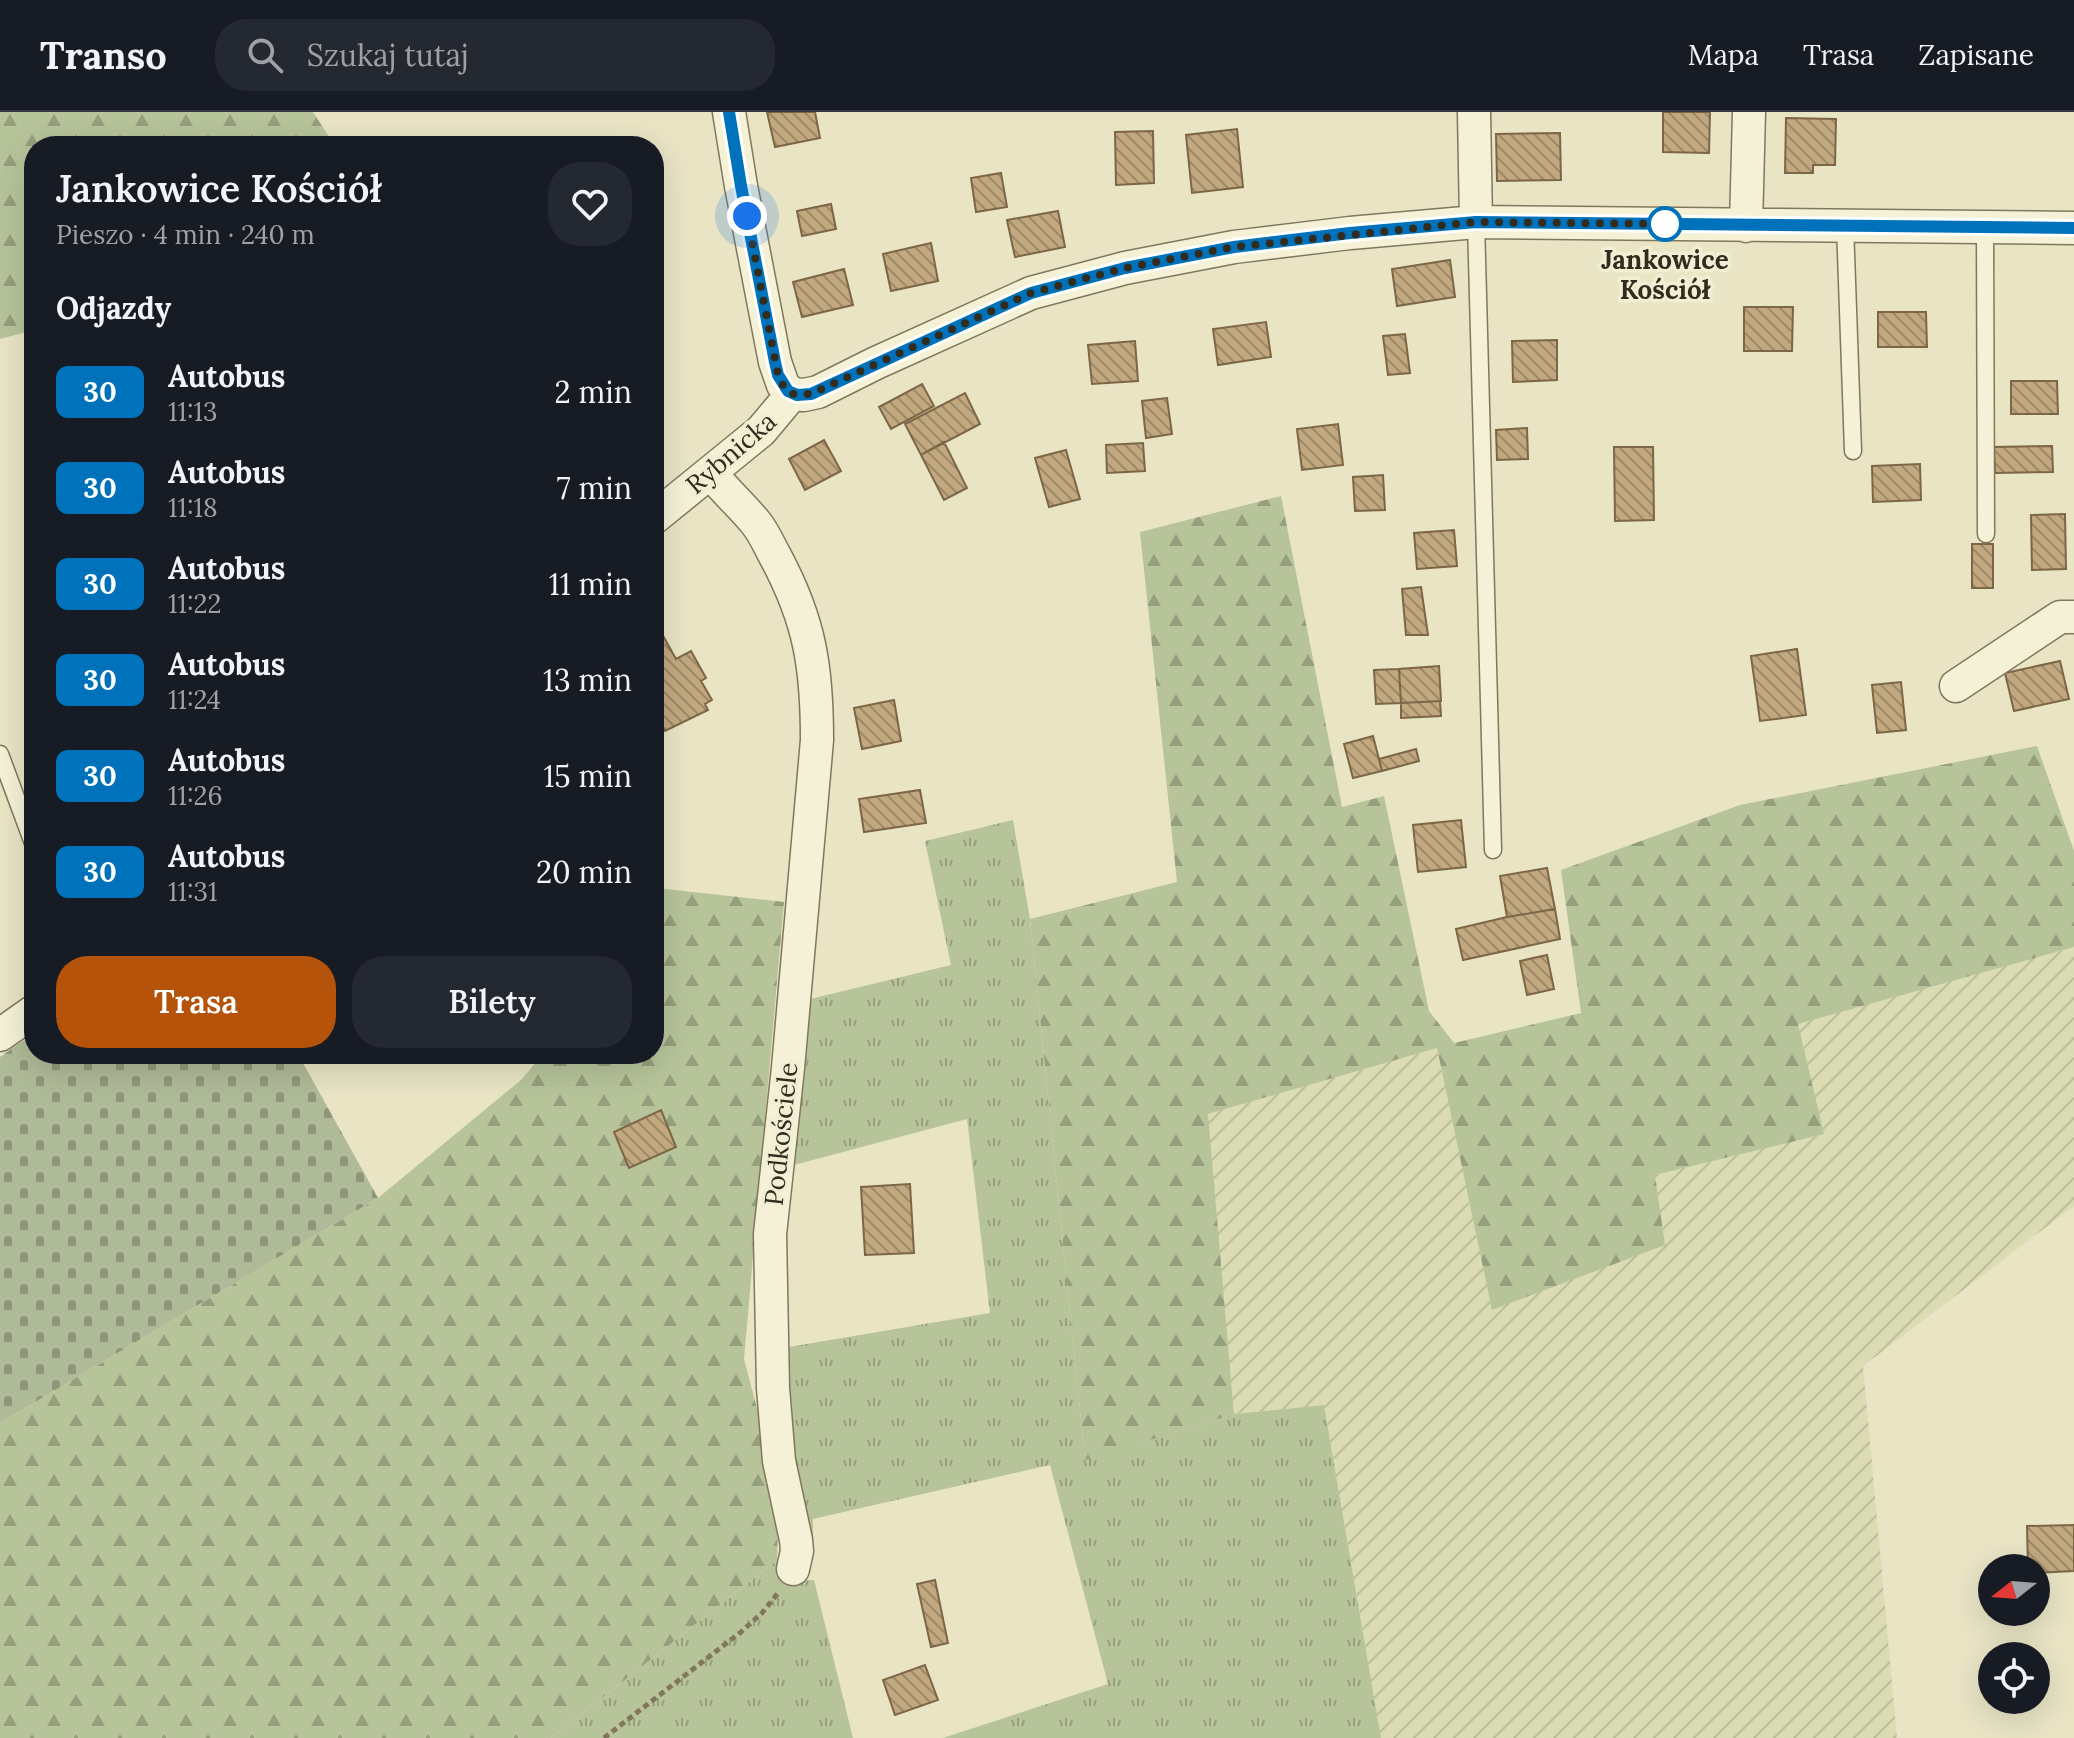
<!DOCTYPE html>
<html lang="pl">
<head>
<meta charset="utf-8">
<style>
  :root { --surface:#171b24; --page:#242831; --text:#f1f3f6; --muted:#9ea1a6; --line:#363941; --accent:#b45309 }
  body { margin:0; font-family:Lora,serif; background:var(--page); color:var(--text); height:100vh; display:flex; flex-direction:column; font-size:30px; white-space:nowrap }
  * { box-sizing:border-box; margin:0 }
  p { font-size:26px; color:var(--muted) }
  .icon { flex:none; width:44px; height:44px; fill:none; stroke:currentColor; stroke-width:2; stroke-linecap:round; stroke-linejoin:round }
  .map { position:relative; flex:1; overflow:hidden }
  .side { position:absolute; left:24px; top:24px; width:640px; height:928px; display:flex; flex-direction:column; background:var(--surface); border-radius:32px; box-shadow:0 8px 32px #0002 }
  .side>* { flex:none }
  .badge { padding:0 16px; border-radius:12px; font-size:28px; line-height:52px }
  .needle { width:52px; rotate:253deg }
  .controls { position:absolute; left:1978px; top:1442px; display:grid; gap:16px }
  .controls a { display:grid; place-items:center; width:72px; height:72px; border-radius:50%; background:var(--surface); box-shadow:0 8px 32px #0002; font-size:40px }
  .you { position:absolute; width:40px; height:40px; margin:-20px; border:6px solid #fff; border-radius:50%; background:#1a73e8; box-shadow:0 0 0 12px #1a73e833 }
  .map>.badge { position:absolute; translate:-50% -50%; box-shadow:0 0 0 4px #fff }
  h2 { padding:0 32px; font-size:30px; line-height:72px }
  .round { display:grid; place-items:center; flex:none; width:84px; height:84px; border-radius:32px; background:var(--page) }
  .headline { display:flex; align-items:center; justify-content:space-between; height:136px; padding:0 32px }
  h1 { font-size:38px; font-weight:600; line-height:60px }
  .button { display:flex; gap:16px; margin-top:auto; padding:16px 32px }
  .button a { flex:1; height:92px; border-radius:32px; background:var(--accent); color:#fff; font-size:32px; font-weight:600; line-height:92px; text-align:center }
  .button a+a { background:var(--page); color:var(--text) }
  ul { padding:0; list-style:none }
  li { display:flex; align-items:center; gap:24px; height:96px; padding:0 32px }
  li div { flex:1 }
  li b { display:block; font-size:30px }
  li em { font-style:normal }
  li .badge { min-width:88px; font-weight:700; text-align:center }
  header { display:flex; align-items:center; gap:48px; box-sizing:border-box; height:112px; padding:0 40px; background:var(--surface); border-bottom:2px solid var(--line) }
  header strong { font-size:38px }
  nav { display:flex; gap:44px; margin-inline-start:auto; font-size:28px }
  .search { width:560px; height:72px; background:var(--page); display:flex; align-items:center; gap:20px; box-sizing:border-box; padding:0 28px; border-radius:32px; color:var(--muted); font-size:30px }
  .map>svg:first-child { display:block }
  .farmland { fill:url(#farmland-furrows) }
  .grass { fill:url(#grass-tufts) }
  .forest { fill:url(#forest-firs) }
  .cemetery { fill:url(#cemetery-stones) }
  .building { fill:url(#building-back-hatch); stroke:#7c6646; stroke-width:2 }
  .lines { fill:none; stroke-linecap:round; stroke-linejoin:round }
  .lane-casing { stroke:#80775d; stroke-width:19 }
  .street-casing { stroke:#80775d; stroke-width:35 }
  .path { stroke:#80775d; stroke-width:5; stroke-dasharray:6 4; stroke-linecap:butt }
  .lane { stroke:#f4f1d6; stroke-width:16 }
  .street { stroke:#f4f1d6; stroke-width:32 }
  .line-casing { stroke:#fff; stroke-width:18 }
  .line { stroke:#0072bc; stroke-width:12 }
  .walk { stroke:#322c1f; stroke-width:8; stroke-dasharray:0 14.4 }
  .stop-dot { fill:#fff; stroke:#0072bc; stroke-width:4 }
  .labels { text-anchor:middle; stroke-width:7; stroke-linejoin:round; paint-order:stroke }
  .stop-label { font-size:26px; font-weight:bold; fill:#322c1f; stroke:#f0eed3 }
  .street-label { font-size:26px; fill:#322c1f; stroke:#f0eed3 }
</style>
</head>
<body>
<header>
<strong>Transo</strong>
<div class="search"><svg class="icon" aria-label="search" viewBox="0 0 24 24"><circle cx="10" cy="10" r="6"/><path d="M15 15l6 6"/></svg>Szukaj tutaj</div>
<nav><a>Mapa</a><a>Trasa</a><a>Zapisane</a></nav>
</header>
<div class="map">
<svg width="2074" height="1626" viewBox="0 0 2074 1626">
  <defs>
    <pattern id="farmland-furrows" width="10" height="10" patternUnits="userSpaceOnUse" patternTransform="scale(2)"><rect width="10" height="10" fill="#dbdcb3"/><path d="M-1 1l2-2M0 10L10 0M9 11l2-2" fill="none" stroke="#bcbd9a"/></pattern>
    <pattern id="grass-tufts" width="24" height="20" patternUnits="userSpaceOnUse" patternTransform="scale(2)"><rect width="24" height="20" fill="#b7c49a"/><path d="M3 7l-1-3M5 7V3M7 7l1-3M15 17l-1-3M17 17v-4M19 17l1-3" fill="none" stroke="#959f7d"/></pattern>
    <pattern id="forest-firs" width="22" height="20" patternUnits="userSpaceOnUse" patternTransform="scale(2)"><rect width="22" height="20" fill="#b7c49a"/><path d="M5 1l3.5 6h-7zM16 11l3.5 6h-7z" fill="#959f7d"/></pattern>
    <pattern id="cemetery-stones" width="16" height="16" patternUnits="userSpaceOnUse" patternTransform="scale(2)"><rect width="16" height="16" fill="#afba98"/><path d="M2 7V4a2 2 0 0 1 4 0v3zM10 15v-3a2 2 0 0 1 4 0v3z" fill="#8f977b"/></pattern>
    <pattern id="building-back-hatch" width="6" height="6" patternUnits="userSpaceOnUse" patternTransform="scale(2)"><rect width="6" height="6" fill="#c1a87f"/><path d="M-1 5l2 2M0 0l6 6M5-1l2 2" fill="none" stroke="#9d8967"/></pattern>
  </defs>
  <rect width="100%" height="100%" fill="#e8e4c4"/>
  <path class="farmland" d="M2074,835V1094L1863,1254L1897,1626H1381L1324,1293L1234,1302L1207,1002L1437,936L1492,1197L1655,1063L1824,1022L1797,912Z"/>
  <path class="grass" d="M1013,708L1030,807L1085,1347L1234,1302L1324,1293L1381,1626H943L1108,1572L1050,1353L813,1407V1438L803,1418L777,1237L990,1201L967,1007L794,1053L802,889L951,853L925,729Z
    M777,1448L797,1469L814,1468L853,1626H551Z"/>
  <path class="forest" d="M0,0H313L335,34H34V218L0,227Z
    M1281,384L1342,695L1384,684L1429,899L1454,931L1581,901L1561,758L1740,693L2037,634L2074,739V835L1798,912L1824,1022L1655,1063L1665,1133L1492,1198L1437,936L1208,1002L1234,1302L1085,1348L1030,807L1177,770L1140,420Z
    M656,776L784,790L744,1247L779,1380L777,1448L551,1626H0V1311L378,1086L521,968L543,942H654V777Z"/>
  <path class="cemetery" d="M34,921V942H298L378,1086L0,1311V945Z"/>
  <path class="building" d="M767,0H815L820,26L775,35Z
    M1663,0H1710L1709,41L1663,40Z
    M1786,6L1836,7L1835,53H1813V61H1785Z
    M1237,17L1243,75L1192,81L1186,23Z
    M1153,19L1154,71L1116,73L1115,20Z
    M1560,21L1561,68L1497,69L1496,22Z
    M1001,61L1007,95L976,100L971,66Z
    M831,92L836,117L802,124L797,99Z
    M1058,99L1065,135L1015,145L1007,108Z
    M931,131L938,169L891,179L883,142Z
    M1450,148L1455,185L1397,194L1392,157Z
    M844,157L853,193L802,205L793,170Z
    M1744,195H1793L1792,239H1744Z
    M1878,200H1926L1927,235H1878Z
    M1266,210L1271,245L1218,253L1213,217Z
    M1405,222L1410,261L1388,263L1383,224Z
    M1557,228V268L1513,270L1512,229Z
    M1135,229L1138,269L1092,272L1088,233Z
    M2011,269H2057L2058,302H2011Z
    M922,272L934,294L891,317L879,295Z
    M965,281L980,312L921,343L905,312Z
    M1167,286L1172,322L1146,326L1142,289Z
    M1338,312L1343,353L1302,358L1297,317Z
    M1527,316L1528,347L1497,348L1496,318Z
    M824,328L841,359L805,378L789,347Z
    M944,330L967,376L944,388L921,343Z
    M1143,331L1145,359L1107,361L1106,333Z
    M2052,334L2053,360L1995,361L1994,335Z
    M1614,335H1653L1654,408L1615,409Z
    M1066,338L1080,387L1049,395L1035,346Z
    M1920,352L1921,388L1873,390L1872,354Z
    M1383,363L1385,398L1355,399L1353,365Z
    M2065,402L2066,457L2032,458L2031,403Z
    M1454,418L1457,454L1417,457L1414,421Z
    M1972,432H1993V476H1972Z
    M1421,475L1428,523H1406L1402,477Z
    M654,522H662L676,547L691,539L706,566L701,569L712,588L705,592L708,598L665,619L654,599Z
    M1797,537L1806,603L1760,609L1751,544Z
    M2060,549L2069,587L2014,599L2005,561Z
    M1439,554L1441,589L1401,591L1399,557Z
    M1399,557L1401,591L1376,592L1374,558Z
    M1901,570L1906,618L1877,621L1872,573Z
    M894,588L901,629L862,637L854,596Z
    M1440,589L1441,604L1401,606V591Z
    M1373,624L1382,659L1353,666L1344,632Z
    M1416,637L1419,649L1382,659L1379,647Z
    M920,678L926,711L864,720L859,687Z
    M1461,708L1466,755L1418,760L1413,713Z
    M1547,756L1555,797L1507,805L1500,764Z
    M1555,797L1560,827L1463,848L1456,817L1507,805Z
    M1547,843L1554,877L1527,883L1520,849Z
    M661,998L676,1035L629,1056L614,1020Z
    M910,1072L914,1141L865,1143L861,1075Z
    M2074,1413V1459L2036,1461V1456H2028L2027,1414Z
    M935,1468L948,1531L931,1535L917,1472Z
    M925,1553L938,1588L895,1603L883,1568Z"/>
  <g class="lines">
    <defs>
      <path id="lane" d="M1476,110L1493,738
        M1845,113L1853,339
        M1985,115L1986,422
        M0,642L34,734"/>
      <path id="street" d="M729,0L741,74L775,250L783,273L792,282
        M1474,0L1476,110
        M1746,114L1749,0
        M792,282L804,283L818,280L876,251L1031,181L1125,156L1234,135L1350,121L1476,110L2074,116
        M711,361C725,379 742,394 756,411C764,421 769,433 775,444C810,509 817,555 817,628L788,956L770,1122L773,1276L779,1349L796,1428L797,1439L793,1457
        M654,406L761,319L792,282
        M1956,574L2060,505H2074
        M0,923L34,899"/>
    </defs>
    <use href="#lane" class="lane-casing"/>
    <use href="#street" class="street-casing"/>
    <path class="path" d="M604,1626L741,1520L762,1501L778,1481"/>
    <use href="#lane" class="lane"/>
    <use href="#street" class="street"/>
  </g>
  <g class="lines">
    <defs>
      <path id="line" d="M729,0L741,74L775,250L778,263L788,279L797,283L811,282L1031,181L1125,156L1234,135L1350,121L1476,110L2074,116"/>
    </defs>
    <use href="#line" class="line-casing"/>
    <use href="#line" class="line"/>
    <path class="walk" d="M747,104L778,263L783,273L792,282H811L1031,181L1125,156L1234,135L1476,110L1665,112"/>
  </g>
  <circle class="stop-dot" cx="1665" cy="112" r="16"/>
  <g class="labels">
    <g class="stop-label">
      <text x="1665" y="157">Jankowice<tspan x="1665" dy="30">Kościół</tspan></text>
    </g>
    <g class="street-label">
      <text transform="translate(731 341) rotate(-41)" y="9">Rybnicka</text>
      <text transform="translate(781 1022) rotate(-84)" y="9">Podkościele</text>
    </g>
  </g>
</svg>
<div class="controls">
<a><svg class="needle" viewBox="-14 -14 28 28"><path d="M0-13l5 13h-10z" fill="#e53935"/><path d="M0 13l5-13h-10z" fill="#9ea1a6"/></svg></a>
<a><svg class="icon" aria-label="locate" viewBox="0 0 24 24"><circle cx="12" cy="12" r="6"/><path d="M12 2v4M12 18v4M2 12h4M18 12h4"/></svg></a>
</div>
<div class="you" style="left:747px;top:104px"></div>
<section class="side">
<div class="headline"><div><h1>Jankowice Kościół</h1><p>Pieszo · 4 min · 240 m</p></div><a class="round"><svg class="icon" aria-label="heart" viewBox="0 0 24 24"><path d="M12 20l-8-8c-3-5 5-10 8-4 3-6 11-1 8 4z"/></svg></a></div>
<h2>Odjazdy</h2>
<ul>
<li><span class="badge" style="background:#0072bc;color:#fff">30</span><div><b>Autobus</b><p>11:13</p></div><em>2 min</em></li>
<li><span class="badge" style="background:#0072bc;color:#fff">30</span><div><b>Autobus</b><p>11:18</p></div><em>7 min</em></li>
<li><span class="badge" style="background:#0072bc;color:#fff">30</span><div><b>Autobus</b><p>11:22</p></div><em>11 min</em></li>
<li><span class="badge" style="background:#0072bc;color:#fff">30</span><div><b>Autobus</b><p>11:24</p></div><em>13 min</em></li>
<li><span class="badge" style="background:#0072bc;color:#fff">30</span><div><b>Autobus</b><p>11:26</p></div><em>15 min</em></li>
<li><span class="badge" style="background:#0072bc;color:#fff">30</span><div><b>Autobus</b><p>11:31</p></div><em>20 min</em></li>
</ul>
<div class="button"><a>Trasa</a><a>Bilety</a></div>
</section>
</div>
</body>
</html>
